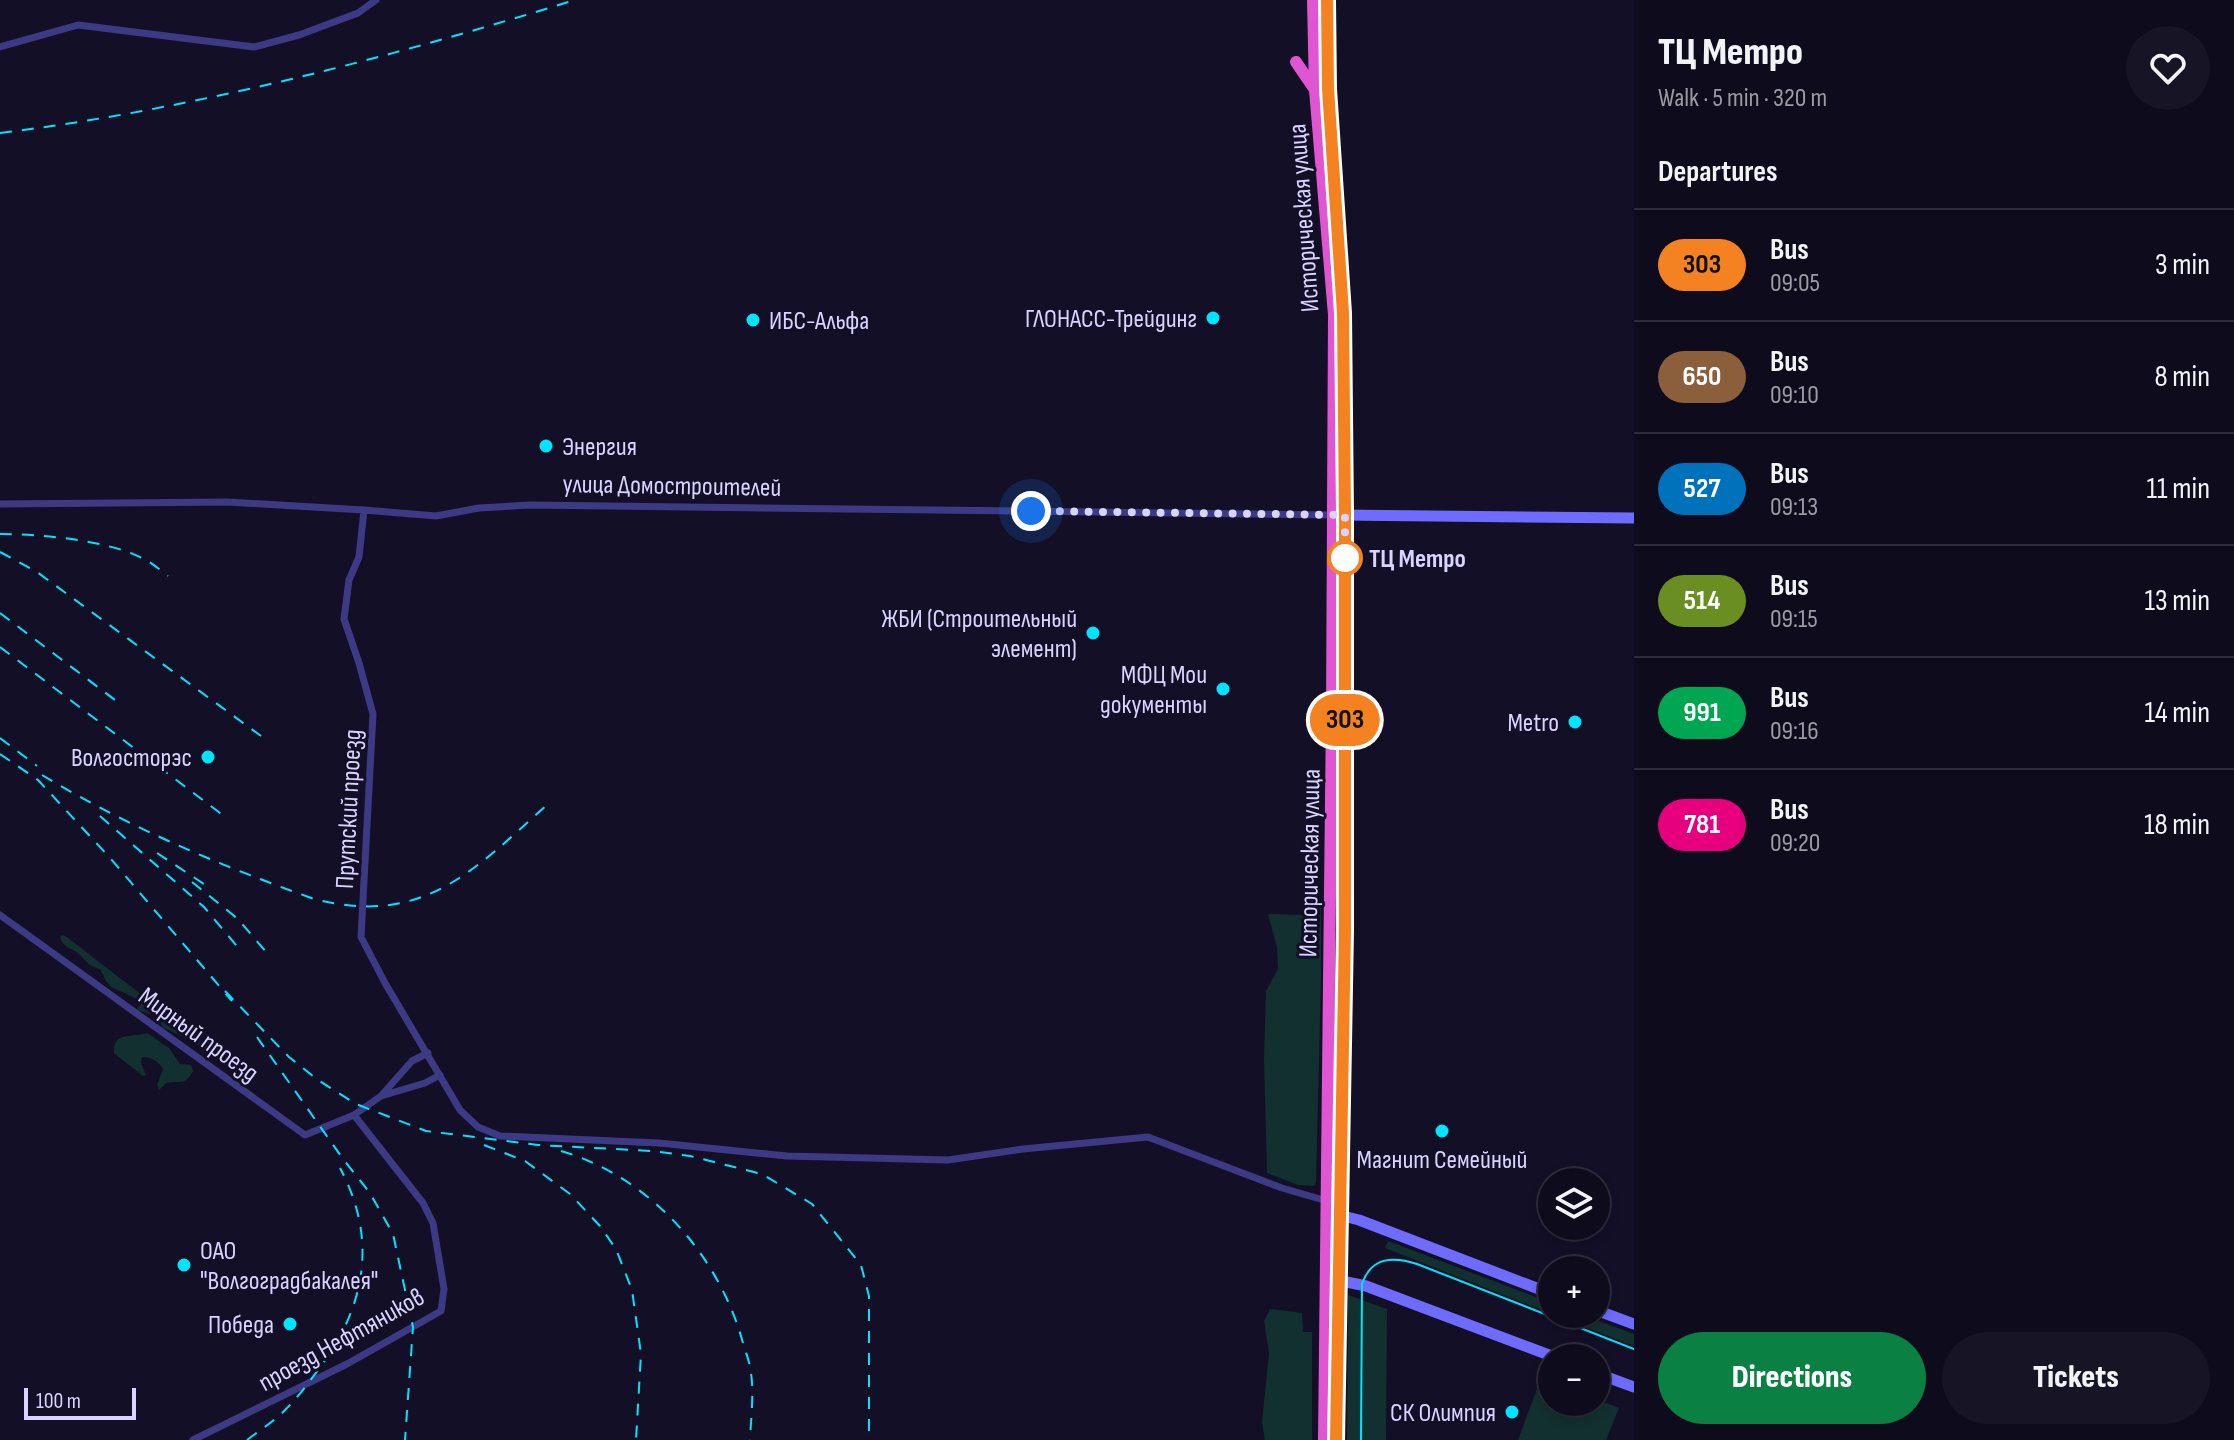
<!DOCTYPE html>
<html lang="en">
<head>
<meta charset="utf-8">
<style>
  :root { --surface:#0e0b1c; --page:#171425; --text:#f1f3f6; --muted:#9b9ba3; --line:#2e2b3b; --accent:#0b8043 }
  body { margin:0; font-family:"Sofia Sans Condensed",sans-serif; background:var(--page); color:var(--text); height:100vh; display:flex; flex-direction:column; font-size:30px; white-space:nowrap }
  * { box-sizing:border-box; margin:0 }
  p { font-size:26px; color:var(--muted) }
  .icon { flex:none; width:44px; height:44px; fill:none; stroke:currentColor; stroke-width:2; stroke-linecap:round; stroke-linejoin:round }
  .map { position:relative; flex:1; overflow:hidden }
  .panel { display:flex; flex-direction:column; background:var(--surface); width:600px }
  .panel>* { flex:none }
  .badge { padding:0 16px; border-radius:26px; font-size:28px; line-height:52px }
  .controls { position:absolute; left:1538px; top:1168px; display:grid; gap:16px }
  .controls a { display:grid; place-items:center; width:72px; height:72px; border-radius:50%; background:var(--surface); box-shadow:0 4px 12px #0003,0 0 0 2px var(--line); font-size:40px }
  .scale { position:absolute; left:24px; bottom:20px; width:112px; box-sizing:border-box; padding-left:8px; border:4px solid #d9d4ff; border-top:0; font-size:22px; line-height:28px; white-space:nowrap; color:#d9d4ff; -webkit-text-stroke:6px #130f26; paint-order:stroke }
  .you { position:absolute; width:40px; height:40px; margin:-20px; border:6px solid #fff; border-radius:50%; background:#1a73e8; box-shadow:0 0 0 12px #1a73e833 }
  .map>.badge { position:absolute; translate:-50% -50%; box-shadow:0 0 0 4px #fff }
  h2 { padding:0 24px; font-size:30px; line-height:72px }
  .round { display:grid; place-items:center; flex:none; width:84px; height:84px; border-radius:42px; background:var(--page) }
  .head { display:flex; align-items:center; justify-content:space-between; height:136px; padding:0 24px }
  h1 { font-size:38px; font-weight:800; line-height:60px }
  .button { display:flex; gap:16px; margin-top:auto; padding:16px 24px }
  .button a { flex:1; height:92px; border-radius:48px; background:var(--accent); color:#fff; font-size:32px; font-weight:800; line-height:92px; text-align:center }
  .button a+a { background:var(--page); color:var(--text) }
  ul { padding:0; list-style:none }
  li { display:flex; align-items:center; gap:24px; height:112px; padding:0 24px; border-top:2px solid var(--line) }
  li div { flex:1 }
  li b { display:block; font-size:30px }
  li em { font-style:normal }
  li .badge { min-width:88px; font-weight:700; text-align:center }
  main { display:flex; flex:1; min-height:0 }
  .map>svg:first-child { display:block }
  .green { fill:#12302f }
  .lines { fill:none; stroke-linecap:round; stroke-linejoin:round }
  .minor { stroke:#3d3a85; stroke-width:7 }
  .secondary { stroke:#6f6bff; stroke-width:11 }
  .trunk { stroke:#e055d1; stroke-width:12 }
  .tram { stroke:#00e5ff; stroke-width:2 }
  .rail { stroke:#00e5ff; stroke-width:2; stroke-dasharray:12 10; stroke-linecap:butt }
  .line-casing { stroke:#fff; stroke-width:18 }
  .line { stroke:#f58220; stroke-width:12 }
  .walk { stroke:#d9d4ff; stroke-width:8; stroke-dasharray:0 14.4 }
  .poi-dot { fill:#00e5ff; stroke:#130f26; stroke-width:3 }
  .stop-dot { fill:#fff; stroke:#f58220; stroke-width:4 }
  .labels { text-anchor:middle; stroke-width:6; stroke-linejoin:round; paint-order:stroke }
  .street-label { font-size:26px; fill:#d9d4ff; stroke:#130f26 }
  .poi-label { font-size:26px; fill:#d9d4ff; stroke:#130f26; text-anchor:end }
  .stop-label { font-size:26px; font-weight:bold; fill:#d9d4ff; stroke:#130f26; text-anchor:start }
</style>
</head>
<body>
<main>
<div class="map">
<svg width="1634" height="1440" viewBox="0 0 1634 1440">
  <rect width="100%" height="100%" fill="#130f26"/>
  <path class="green" d="M1304,902H1321V976L1316,1182L1314,1186L1298,1185L1267,1173L1264,1059L1266,991L1278,969L1277,948L1268,914L1303,915Z
    M62,935L67,937L232,1065L210,1058L195,1043L162,1027L159,1017L138,1010L137,1008L141,1005L140,1000L111,987L106,981L100,969C86,965 88,962 79,954C70,947 64,949 60,937Z
    M147,1033L169,1048L180,1064L191,1065L193,1071C185,1087 179,1080 166,1083L159,1090L157,1085L163,1069C161,1063 149,1056 142,1057L141,1063L146,1075L143,1076L114,1053C112,1031 134,1038 147,1033Z
    M1388,1241L1552,1303V1314L1385,1248Z
    M1348,1295L1387,1309L1386,1440H1347Z
    M1270,1309L1302,1313L1303,1332H1312V1440H1265L1262,1422L1269,1353L1264,1321Z
    M1552,1314H1580L1634,1334V1346Z
    M1541,1378L1552,1382V1402H1596V1399L1619,1408L1606,1440H1518Z"/>
  <g class="lines">
    <path class="minor" d="M0,47L78,25L254,47L299,35L358,13L376,0
      M0,504L227,502L364,510L436,516L479,508L530,505L1332,515
      M364,510L359,557L349,580L344,619L359,663L373,714L361,937L385,983L460,1110L478,1127L500,1136L659,1143L787,1156L948,1160L1023,1149L1148,1137L1282,1188L1327,1201
      M0,915L305,1135L354,1115L381,1096
      M428,1053L412,1061L381,1096L425,1083L440,1075
      M193,1440L347,1364L441,1311L444,1289L433,1223L423,1203L354,1115"/>
    <path class="secondary" d="M1339,515L1634,518
      M1331,1213L1359,1220L1552,1294
      M1332,1279L1366,1286L1557,1358
      M1596,1310L1634,1324
      M1596,1373L1634,1387"/>
    <path class="trunk" d="M1313,0L1315,90L1334,315L1332,711L1324,1440
      M1327,0L1328,89L1343,313L1345,515V947L1336,1440
      M1296,62L1313,87"/>
    <path class="tram" d="M1361,1440L1362,1284C1371,1257 1393,1256 1417,1264L1634,1349"/>
    <path class="rail" d="M0,133C196,109 387,58 575,0
      M0,534C40,534 106,540 142,558C151,562 159,569 168,576
      M0,552L37,572L261,736
      M0,613L119,703
      M0,647L228,819
      M0,738L37,766
      M0,754L38,780L111,859L232,1001
      M42,775C128,827 219,865 314,899C423,927 473,871 548,804
      M100,816L204,907L241,951
      M157,853L204,884
      M192,882L238,919L267,953
      M225,991L289,1057L318,1080L356,1104L426,1131L538,1145L652,1151L690,1156L762,1174L812,1204L861,1265L869,1296V1440
      M257,1037L343,1159L370,1193L393,1234L413,1327L405,1440
      M484,1145L525,1161L570,1194L600,1226L616,1249L632,1290L641,1354L636,1440
      M561,1151C650,1177 719,1255 743,1343C746,1353 750,1363 751,1373C754,1394 751,1418 750,1440
      M247,1440C259,1431 271,1423 282,1413C295,1401 307,1385 318,1370C366,1307 378,1239 340,1168"/>
  </g>
  <g class="lines">
    <defs>
      <path id="line" d="M1327,0L1328,89L1343,313L1345,515V930L1336,1440"/>
    </defs>
    <use href="#line" class="line-casing"/>
    <use href="#line" class="line"/>
    <path class="walk" d="M1031,511L1345,515V558"/>
  </g>
  <g class="poi-dot">
    <circle cx="1213" cy="318" r="8"/>
    <circle cx="753" cy="320" r="8"/>
    <circle cx="546" cy="446" r="8"/>
    <circle cx="1093" cy="633" r="8"/>
    <circle cx="1223" cy="689" r="8"/>
    <circle cx="1575" cy="722" r="8"/>
    <circle cx="208" cy="757" r="8"/>
    <circle cx="1442" cy="1131" r="8"/>
    <circle cx="184" cy="1265" r="8"/>
    <circle cx="290" cy="1324" r="8"/>
    <circle cx="1512" cy="1412" r="8"/>
  </g>
  <circle class="stop-dot" cx="1345" cy="558" r="16"/>
  <g class="labels">
    <g class="street-label">
      <text transform="translate(1303 218) rotate(-94)" y="9">Историческая улица</text>
      <text transform="translate(672 485) rotate(1)" y="9">улица Домостроителей</text>
      <text transform="translate(348 809) rotate(-87)" y="9">Прутский проезд</text>
      <text transform="translate(1309 863) rotate(-89)" y="9">Историческая улица</text>
      <text transform="translate(199 1034) rotate(36)" y="9">Мирный проезд</text>
      <text transform="translate(341 1339) rotate(-29)" y="9">проезд Нефтяников</text>
    </g>
    <g class="poi-label">
      <text x="1197" y="327">ГЛОНАСС-Трейдинг</text>
      <text x="769" y="329" text-anchor="start">ИБС-Альфа</text>
      <text x="562" y="455" text-anchor="start">Энергия</text>
      <text x="1077" y="627">ЖБИ (Строительный<tspan x="1077" dy="30">элемент)</tspan></text>
      <text x="1207" y="683">МФЦ Мои<tspan x="1207" dy="30">документы</tspan></text>
      <text x="1559" y="731">Metro</text>
      <text x="192" y="766">Волгосторэс</text>
      <text x="1442" y="1168" text-anchor="middle">Магнит Семейный</text>
      <text x="200" y="1259" text-anchor="start">ОАО<tspan x="200" dy="30">"Волгоградбакалея"</tspan></text>
      <text x="274" y="1333">Победа</text>
      <text x="1496" y="1421">СК Олимпия</text>
    </g>
    <g class="stop-label">
      <text x="1369" y="567">ТЦ Метро</text>
    </g>
  </g>
</svg>
<div class="controls">
<a><svg class="icon" aria-label="layers" viewBox="0 0 24 24"><path d="M12 4l9 5-9 5-9-5zM3 14l9 5 9-5"/></svg></a>
<a>+</a>
<a>−</a>
</div>
<div class="scale">100 m</div>
<div class="you" style="left:1031px;top:511px"></div>
<b class="badge" style="left:1345px;top:720px;background:#f58220;color:#111">303</b>
</div>
<section class="panel">
<div class="head"><div><h1>ТЦ Метро</h1><p>Walk · 5 min · 320 m</p></div><a class="round"><svg class="icon" aria-label="heart" viewBox="0 0 24 24"><path d="M12 20l-8-8c-3-5 5-10 8-4 3-6 11-1 8 4z"/></svg></a></div>
<h2>Departures</h2>
<ul>
<li><span class="badge" style="background:#f58220;color:#111">303</span><div><b>Bus</b><p>09:05</p></div><em>3 min</em></li>
<li><span class="badge" style="background:#8b5e3c;color:#fff">650</span><div><b>Bus</b><p>09:10</p></div><em>8 min</em></li>
<li><span class="badge" style="background:#0072bc;color:#fff">527</span><div><b>Bus</b><p>09:13</p></div><em>11 min</em></li>
<li><span class="badge" style="background:#6b8e23;color:#fff">514</span><div><b>Bus</b><p>09:15</p></div><em>13 min</em></li>
<li><span class="badge" style="background:#00a651;color:#fff">991</span><div><b>Bus</b><p>09:16</p></div><em>14 min</em></li>
<li><span class="badge" style="background:#e6007e;color:#fff">781</span><div><b>Bus</b><p>09:20</p></div><em>18 min</em></li>
</ul>
<div class="button"><a>Directions</a><a>Tickets</a></div>
</section>
</main>
</body>
</html>
